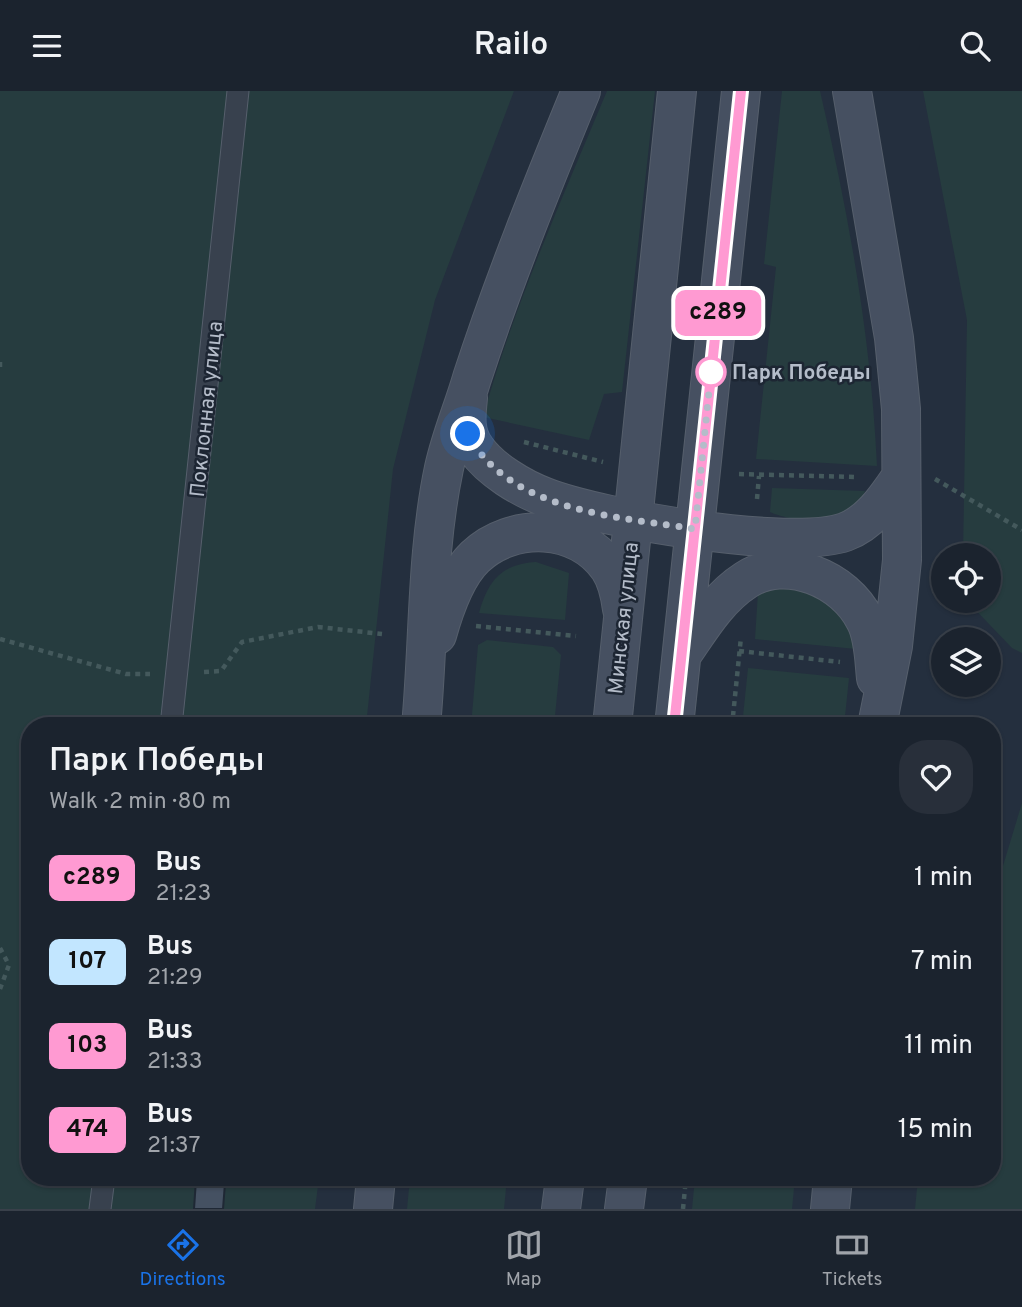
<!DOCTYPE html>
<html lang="en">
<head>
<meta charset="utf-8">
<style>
  :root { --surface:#1b232e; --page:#282f3a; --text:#f1f3f6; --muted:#a0a4aa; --line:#39404a; --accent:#1a73e8 }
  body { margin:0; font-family:Overpass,sans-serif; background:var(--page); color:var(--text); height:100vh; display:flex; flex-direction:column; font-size:26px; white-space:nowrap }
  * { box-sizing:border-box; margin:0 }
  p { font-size:23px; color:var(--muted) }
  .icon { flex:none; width:38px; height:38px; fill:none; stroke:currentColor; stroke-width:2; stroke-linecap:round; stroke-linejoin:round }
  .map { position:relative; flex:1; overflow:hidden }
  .side { position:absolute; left:21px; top:626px; width:980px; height:469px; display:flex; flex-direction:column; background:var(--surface); border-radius:28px; box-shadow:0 2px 5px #0004,0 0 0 2px var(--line) }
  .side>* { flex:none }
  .badge { padding:0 14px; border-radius:10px; font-size:24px; line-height:46px }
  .controls { position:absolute; left:931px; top:452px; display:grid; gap:14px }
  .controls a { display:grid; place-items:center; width:70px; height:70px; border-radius:50%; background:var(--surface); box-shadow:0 2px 5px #0004,0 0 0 2px var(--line); font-size:35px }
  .you { position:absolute; width:35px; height:35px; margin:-18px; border:5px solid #fff; border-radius:50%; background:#1a73e8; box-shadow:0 0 0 10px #1a73e833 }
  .map>.badge { position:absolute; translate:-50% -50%; box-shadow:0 0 0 4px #fff }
  .round { display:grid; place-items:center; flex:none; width:74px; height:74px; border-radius:28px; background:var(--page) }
  .headline { display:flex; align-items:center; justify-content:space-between; height:119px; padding:0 28px }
  h1 { font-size:33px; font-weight:600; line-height:52px }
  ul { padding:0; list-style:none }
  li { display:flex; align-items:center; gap:21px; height:84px; padding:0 28px }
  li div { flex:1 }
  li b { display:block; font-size:26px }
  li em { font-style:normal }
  li .badge { min-width:77px; font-weight:700; text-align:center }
  header { display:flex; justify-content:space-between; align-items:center; height:91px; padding:0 28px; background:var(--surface); font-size:32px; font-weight:600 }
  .tabs { display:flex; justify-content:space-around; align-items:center; height:98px; border-top:2px solid var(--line); background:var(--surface); font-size:19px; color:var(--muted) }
  .tabs a { display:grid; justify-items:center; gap:4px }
  .tabs .current { color:var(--accent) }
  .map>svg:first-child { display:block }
  .green { fill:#263c3f }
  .building { fill:#455162; stroke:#1f2835; stroke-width:2 }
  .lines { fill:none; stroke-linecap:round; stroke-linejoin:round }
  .lane-casing { stroke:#565f6c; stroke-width:23 }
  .secondary-casing { stroke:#565f6c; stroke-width:40 }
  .path { stroke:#44595c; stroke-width:4.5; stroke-dasharray:5 5; stroke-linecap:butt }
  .lane { stroke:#38414e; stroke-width:21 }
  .secondary { stroke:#465061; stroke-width:38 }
  .line-casing { stroke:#fff; stroke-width:16 }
  .line { stroke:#ff9ad2; stroke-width:10 }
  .walk { stroke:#b4bcc9; stroke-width:7; stroke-dasharray:0 12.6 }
  .stop-dot { fill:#fff; stroke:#ff9ad2; stroke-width:3.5 }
  .labels { text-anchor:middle; stroke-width:5; stroke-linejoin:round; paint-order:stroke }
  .stop-label { font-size:21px; font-weight:bold; fill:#b4bcc9; stroke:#1d2633; text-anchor:start }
  .street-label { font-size:21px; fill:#b4bcc9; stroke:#1d2633 }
</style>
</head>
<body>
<header><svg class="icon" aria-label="menu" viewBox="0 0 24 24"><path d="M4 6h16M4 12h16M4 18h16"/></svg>Railo<svg class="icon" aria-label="search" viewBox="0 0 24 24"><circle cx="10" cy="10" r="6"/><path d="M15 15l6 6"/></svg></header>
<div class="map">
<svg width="1022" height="1118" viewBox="0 0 1022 1118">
  <rect width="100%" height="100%" fill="#242f3e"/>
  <path class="green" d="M0,0H514L435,209L393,378L366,635H30V1087H319L315,1118H0Z
    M607,0H655L622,301L604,303L589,349L483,326C514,214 562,108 607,0Z
    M782,0H820C849,124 871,247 877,375L756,368L776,176L764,173Z
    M923,0H1022V562L1012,557L966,509H989V464H963L967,229Z
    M772,397L865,400C861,410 849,425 838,429C821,434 785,428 770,421Z
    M536,471L569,482L565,529L479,522C488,490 501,473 536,471Z
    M783,494C828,505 843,512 856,558L755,548L758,501Z
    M487,549L553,556L561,564L554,635H471L478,554Z
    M748,577L849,587L844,635H742Z
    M1022,712V1118H915L918,1087H992V811Z
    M410,1087H507L504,1118H407Z
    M695,1087H795L792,1118H692Z"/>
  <path class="building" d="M196,1089L225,1092L223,1118H194Z"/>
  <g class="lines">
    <defs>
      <path id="lane" d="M171,635L238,0
        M100,1118L104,1087"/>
      <path id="secondary" d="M852,0L894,247L901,318L902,469L893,555L877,635
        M468,307C466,325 464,342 476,358C491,379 521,397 545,406C601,428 791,460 845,441C870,432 886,408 901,386
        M437,544C444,519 456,484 475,466C512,431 578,432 609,477C617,489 620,503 622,518
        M683,562C701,536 718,507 746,489C786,463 845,488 865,529C874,545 874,569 876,587
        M421,635C429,550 426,462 444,377C451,345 463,318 472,287C504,189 542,95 581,0
        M612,635L677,0
        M674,635L741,0
        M373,1118L376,1087
        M561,1118L565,1087
        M624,1118L628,1087
        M830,1118L833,1087"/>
    </defs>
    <use href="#lane" class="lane-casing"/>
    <use href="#secondary" class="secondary-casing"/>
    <path class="path" d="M0,271V281
      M524,351L603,371
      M739,383L856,386
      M935,388L1022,439
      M757,408L759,385
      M476,535L576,545
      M0,548L126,583H150
      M739,560L840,571
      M204,581L221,580L242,551L318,536L382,543
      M732,635L741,546
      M0,857L9,874L0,898
      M683,1118L686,1087"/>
    <use href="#lane" class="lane"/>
    <use href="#secondary" class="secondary"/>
  </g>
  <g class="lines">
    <defs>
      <path id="line" d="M674,635L741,0"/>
    </defs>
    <use href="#line" class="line-casing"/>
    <use href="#line" class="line"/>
    <path class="walk" d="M468,343C509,421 619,426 695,438L711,281"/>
  </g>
  <circle class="stop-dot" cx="711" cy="281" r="14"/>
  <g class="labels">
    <g class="stop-label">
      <text x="732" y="288">Парк Победы</text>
    </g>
    <g class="street-label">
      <text transform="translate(206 318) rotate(-84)" y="7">Поклонная улица</text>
      <text transform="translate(623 527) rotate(-84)" y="7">Минская улица</text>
    </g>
  </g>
</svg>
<div class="controls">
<a><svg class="icon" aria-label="locate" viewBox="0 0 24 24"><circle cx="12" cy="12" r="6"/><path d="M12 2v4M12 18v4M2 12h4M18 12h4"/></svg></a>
<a><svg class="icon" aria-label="layers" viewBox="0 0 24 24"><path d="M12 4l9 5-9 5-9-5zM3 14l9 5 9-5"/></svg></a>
</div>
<div class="you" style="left:468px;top:343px"></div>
<b class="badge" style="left:718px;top:222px;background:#ff9ad2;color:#111">с289</b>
<section class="side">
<div class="headline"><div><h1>Парк Победы</h1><p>Walk · 2 min · 80 m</p></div><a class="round"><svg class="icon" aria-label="heart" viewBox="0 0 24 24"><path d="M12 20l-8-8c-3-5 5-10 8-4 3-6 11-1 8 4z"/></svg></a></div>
<ul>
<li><span class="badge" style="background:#ff9ad2;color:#111">с289</span><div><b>Bus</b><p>21:23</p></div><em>1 min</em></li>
<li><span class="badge" style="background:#c2e6ff;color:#111">107</span><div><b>Bus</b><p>21:29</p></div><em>7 min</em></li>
<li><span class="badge" style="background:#ff9ad2;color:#111">103</span><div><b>Bus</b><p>21:33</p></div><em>11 min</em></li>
<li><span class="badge" style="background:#ff9ad2;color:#111">474</span><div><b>Bus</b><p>21:37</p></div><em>15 min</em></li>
</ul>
</section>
</div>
<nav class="tabs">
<a class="current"><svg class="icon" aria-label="directions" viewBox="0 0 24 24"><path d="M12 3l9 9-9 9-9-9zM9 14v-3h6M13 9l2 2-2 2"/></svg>Directions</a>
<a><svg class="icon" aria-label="map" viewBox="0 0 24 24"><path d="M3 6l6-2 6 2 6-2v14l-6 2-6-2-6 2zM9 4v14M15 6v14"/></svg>Map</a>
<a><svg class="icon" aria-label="tickets" viewBox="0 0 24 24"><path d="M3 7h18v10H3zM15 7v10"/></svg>Tickets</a>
</nav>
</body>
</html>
